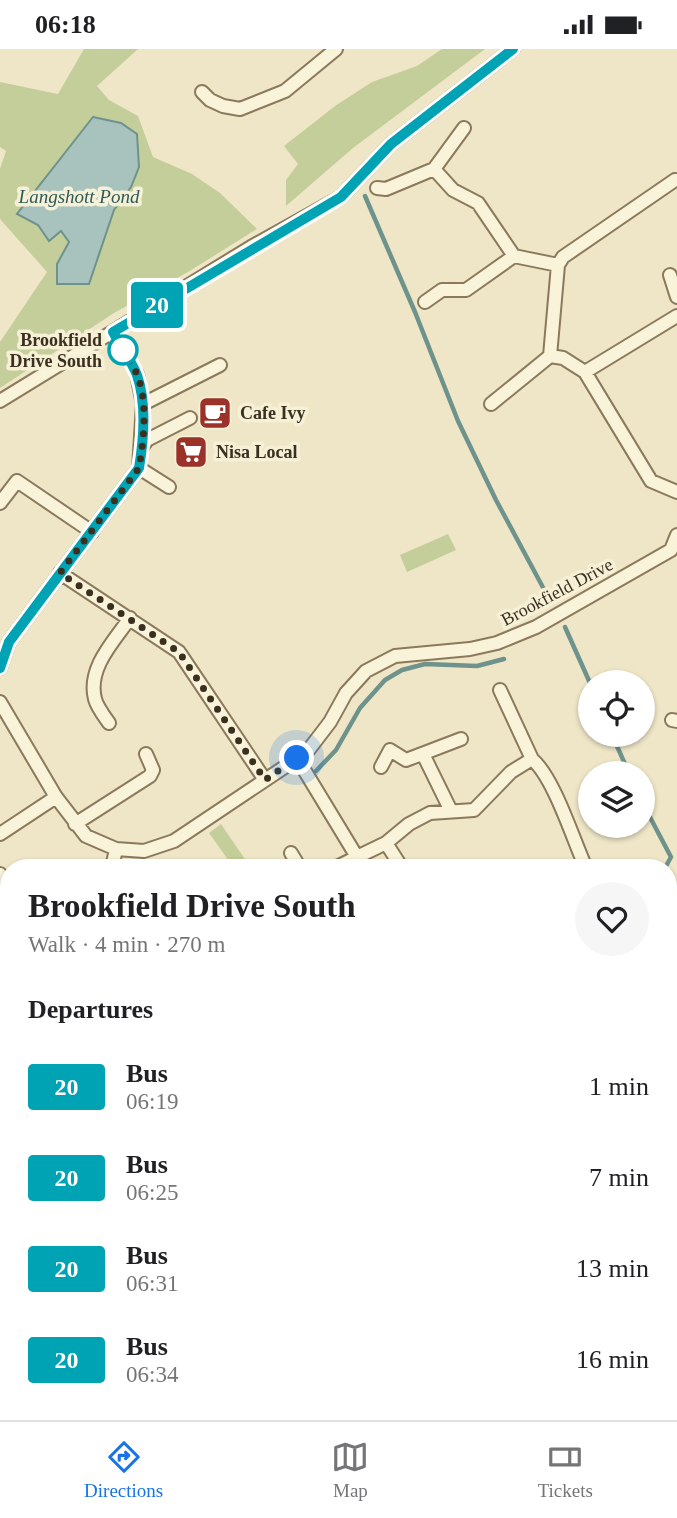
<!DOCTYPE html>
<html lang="en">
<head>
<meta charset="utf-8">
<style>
  :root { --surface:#fff; --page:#f6f6f6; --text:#202124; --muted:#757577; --line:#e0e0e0; --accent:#1a73e8 }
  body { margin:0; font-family:"Times New Roman",serif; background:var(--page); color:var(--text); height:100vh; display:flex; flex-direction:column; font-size:26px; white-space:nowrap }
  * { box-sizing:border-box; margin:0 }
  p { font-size:23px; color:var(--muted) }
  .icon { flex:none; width:38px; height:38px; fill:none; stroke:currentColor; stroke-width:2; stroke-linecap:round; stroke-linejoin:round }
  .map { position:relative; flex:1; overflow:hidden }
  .details { position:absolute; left:0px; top:810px; width:677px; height:562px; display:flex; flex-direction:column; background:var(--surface); border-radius:28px 28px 0 0; box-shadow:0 2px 5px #0004 }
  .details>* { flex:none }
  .badge { padding:0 14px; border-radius:5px; font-size:24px; line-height:46px }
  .controls { position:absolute; left:578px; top:621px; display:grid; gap:14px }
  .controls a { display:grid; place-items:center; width:77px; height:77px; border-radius:50%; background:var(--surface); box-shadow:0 2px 5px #0004; font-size:35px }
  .you { position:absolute; width:35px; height:35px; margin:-18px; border:5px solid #fff; border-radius:50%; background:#1a73e8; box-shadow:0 0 0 10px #1a73e833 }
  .map>.badge { position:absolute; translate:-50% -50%; box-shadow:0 0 0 4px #fff }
  h2 { padding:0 28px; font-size:26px; line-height:63px }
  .round { display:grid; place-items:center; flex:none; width:74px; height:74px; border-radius:37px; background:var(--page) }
  .summary { display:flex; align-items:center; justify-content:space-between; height:119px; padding:0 28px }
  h1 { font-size:33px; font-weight:700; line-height:52px }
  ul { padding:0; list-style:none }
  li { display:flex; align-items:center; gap:21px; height:91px; padding:0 28px }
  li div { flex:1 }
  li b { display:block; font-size:26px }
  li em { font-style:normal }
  li .badge { min-width:77px; font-weight:700; text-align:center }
  .status { display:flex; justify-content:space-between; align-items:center; height:49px; padding:0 35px; background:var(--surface); direction:ltr }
  .status svg { height:19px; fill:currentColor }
  .tab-bar { display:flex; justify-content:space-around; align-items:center; height:98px; border-top:2px solid var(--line); background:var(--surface); font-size:19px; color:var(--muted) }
  .tab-bar a { display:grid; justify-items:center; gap:4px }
  .tab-bar .on { color:var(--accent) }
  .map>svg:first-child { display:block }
  .farmland { fill:#e5e1b4 }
  .green { fill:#c4ce9a }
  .water { fill:#a8c3bd; stroke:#6e928c; stroke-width:2 }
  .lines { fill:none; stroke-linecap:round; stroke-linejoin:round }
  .stream { stroke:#6e928c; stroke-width:4.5 }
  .street-casing { stroke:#8b795c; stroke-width:16 }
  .street { stroke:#f9f3da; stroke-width:12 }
  .line-casing { stroke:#fff; stroke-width:16 }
  .line { stroke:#00a3b4; stroke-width:10 }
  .walk { stroke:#3b2f1f; stroke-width:7; stroke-dasharray:0 12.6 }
  .stop-dot { fill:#fff; stroke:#00a3b4; stroke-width:3.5 }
  .labels { text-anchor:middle; stroke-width:7; stroke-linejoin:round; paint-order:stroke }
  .stop-label { font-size:18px; font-weight:bold; fill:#3b2f1f; stroke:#f6f0d6; text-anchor:end }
  .poi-label { font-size:18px; font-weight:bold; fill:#3b2f1f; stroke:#f6f0d6; text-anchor:start }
  .street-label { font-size:18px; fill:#3b2f1f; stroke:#f6f0d6 }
  .water-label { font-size:19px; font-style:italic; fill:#2f5b5b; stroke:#f6f0d6 }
</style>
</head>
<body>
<div class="status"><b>06:18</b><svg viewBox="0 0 49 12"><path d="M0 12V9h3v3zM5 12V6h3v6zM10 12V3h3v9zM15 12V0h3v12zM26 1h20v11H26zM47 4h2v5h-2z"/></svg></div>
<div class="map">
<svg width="677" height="1371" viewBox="0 0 677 1371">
  <rect width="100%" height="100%" fill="#efe6c7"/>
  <path class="farmland" d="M677,1282V1371H662V1363H668L669,1295Z"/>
  <path class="green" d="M84,0H138L97,37L109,51L138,67L153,108L192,125L220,144L257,180L188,223L114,264L0,339V293L47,223L0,170V120L6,102L0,98V33L58,45Z
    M442,0H485L353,99L286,157V131L298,115L284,97L335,57L372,33L417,17Z
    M448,485L456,501L407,523L400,506Z
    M221,775L251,819H234L209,784Z
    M669,858L677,870V1282L669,1295Z
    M9,1077V1137L1,1088Z
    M9,1213V1363H662V1371H0V1217Z"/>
  <path class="water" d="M93,68L121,74L137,85L139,118L131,138L114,161L89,235H57V215L69,193L61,182L49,192L38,176L17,165Z"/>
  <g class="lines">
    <path class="stream" d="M365,147L415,263L458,372L496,451L546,544
      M565,578L590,634
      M612,686L629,724
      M316,722L336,701L360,659L385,631L402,621L425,615L477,617L504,610
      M642,753L671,808L665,819
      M668,858L677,870
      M668,1277L677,1263
      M640,1371L648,1363"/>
    <defs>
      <path id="street" d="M202,43L210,51L223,57L240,60L285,42L336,0
        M434,120L453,141L478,154L514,207L558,216
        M377,139L386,140L434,120L464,79
        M670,226L677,248
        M425,253L442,241H466L514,207
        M550,307L558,216L563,208L675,131
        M585,323L677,267
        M0,352L251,198L341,148L391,95L513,0
        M143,355L220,316
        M491,355L550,307L563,309L585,323L651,432L677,443
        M142,398L147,391L190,369
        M139,419L169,438
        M0,454L17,432L92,483
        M60,524L179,603L265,731
        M0,619L9,593L139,419L143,355L137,325
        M0,653L56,748L86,787L116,800L144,802L174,792L307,703L330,673L346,644L366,622L395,607L470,600L497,594L536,578L671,501L677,486
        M672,671L677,672
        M109,674C104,667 97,658 95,650C87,619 114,592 130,569
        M423,705L451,762
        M297,709L357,808L386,794L409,775L430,764L474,761L511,723L532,710L500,641
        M532,710C553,728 571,784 583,812
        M381,718L390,701L406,711L461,690
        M75,775L150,727L153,721L146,705
        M0,785L56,748
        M386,794L402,819
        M291,804L300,819
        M112,819L116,800
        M335,819L357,808
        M0,825L9,838
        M0,918L9,913
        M0,1079L9,1068
        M0,1126L2,1140"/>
    </defs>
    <use href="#street" class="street-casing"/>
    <use href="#street" class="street"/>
  </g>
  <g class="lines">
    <defs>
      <path id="line" d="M0,619L9,593L139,419C144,389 147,355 137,326C131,311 120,296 113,283L341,148L391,95L513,0"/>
    </defs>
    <use href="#line" class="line-casing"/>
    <use href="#line" class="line"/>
    <path class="walk" d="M123,301C127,309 133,317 137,325C148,354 144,389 139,419L60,524L179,603L265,731L297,709"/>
  </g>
  <defs>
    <symbol id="cafe-square" viewBox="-11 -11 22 22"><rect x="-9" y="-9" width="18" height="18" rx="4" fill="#9b322a" stroke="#f6f0d6"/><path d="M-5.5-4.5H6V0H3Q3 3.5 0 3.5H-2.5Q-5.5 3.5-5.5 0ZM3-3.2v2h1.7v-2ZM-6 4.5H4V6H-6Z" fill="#fff"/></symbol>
    <symbol id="supermarket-square" viewBox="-11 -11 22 22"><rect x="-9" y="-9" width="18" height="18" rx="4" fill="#9b322a" stroke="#f6f0d6"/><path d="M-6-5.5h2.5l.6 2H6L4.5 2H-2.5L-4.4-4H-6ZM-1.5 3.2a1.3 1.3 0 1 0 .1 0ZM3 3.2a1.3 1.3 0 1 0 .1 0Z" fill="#fff"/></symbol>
  </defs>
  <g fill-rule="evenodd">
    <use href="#cafe-square" x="196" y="345" width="38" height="38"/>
    <use href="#supermarket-square" x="172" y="384" width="38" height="38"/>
  </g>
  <circle class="stop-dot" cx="123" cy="301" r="14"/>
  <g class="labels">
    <g class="stop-label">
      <text x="102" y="297">Brookfield<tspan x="102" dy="21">Drive South</tspan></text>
    </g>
    <g class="poi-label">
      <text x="240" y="370">Cafe Ivy</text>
      <text x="216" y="409">Nisa Local</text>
    </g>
    <g class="street-label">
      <text transform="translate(557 543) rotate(-28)" y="6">Brookfield Drive</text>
    </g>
    <g class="water-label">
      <text x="79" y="154">Langshott Pond</text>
    </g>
  </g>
</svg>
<div class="controls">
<a><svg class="icon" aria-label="locate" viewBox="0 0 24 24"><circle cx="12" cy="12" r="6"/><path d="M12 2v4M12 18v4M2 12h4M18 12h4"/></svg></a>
<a><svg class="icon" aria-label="layers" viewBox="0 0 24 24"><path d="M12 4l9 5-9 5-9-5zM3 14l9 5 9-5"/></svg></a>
</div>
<div class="you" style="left:297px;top:709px"></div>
<b class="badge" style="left:157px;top:256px;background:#00a3b4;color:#fff">20</b>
<section class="details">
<div class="summary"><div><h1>Brookfield Drive South</h1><p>Walk · 4 min · 270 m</p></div><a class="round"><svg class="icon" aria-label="heart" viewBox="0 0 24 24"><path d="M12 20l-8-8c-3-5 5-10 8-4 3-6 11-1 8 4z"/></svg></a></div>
<h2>Departures</h2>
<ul>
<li><span class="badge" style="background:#00a3b4;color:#fff">20</span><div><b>Bus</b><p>06:19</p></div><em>1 min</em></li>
<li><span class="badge" style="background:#00a3b4;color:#fff">20</span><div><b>Bus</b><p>06:25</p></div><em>7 min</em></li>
<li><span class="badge" style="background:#00a3b4;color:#fff">20</span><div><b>Bus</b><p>06:31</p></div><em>13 min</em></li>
<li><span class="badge" style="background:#00a3b4;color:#fff">20</span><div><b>Bus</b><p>06:34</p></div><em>16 min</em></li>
</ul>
</section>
</div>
<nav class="tab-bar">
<a class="on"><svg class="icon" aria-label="directions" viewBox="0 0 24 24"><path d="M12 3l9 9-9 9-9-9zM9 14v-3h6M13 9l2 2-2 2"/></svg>Directions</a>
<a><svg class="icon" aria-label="map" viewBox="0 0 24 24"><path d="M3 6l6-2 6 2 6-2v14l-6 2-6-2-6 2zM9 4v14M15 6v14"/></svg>Map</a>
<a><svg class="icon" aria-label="tickets" viewBox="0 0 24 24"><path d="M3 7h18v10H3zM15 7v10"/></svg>Tickets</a>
</nav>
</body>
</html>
